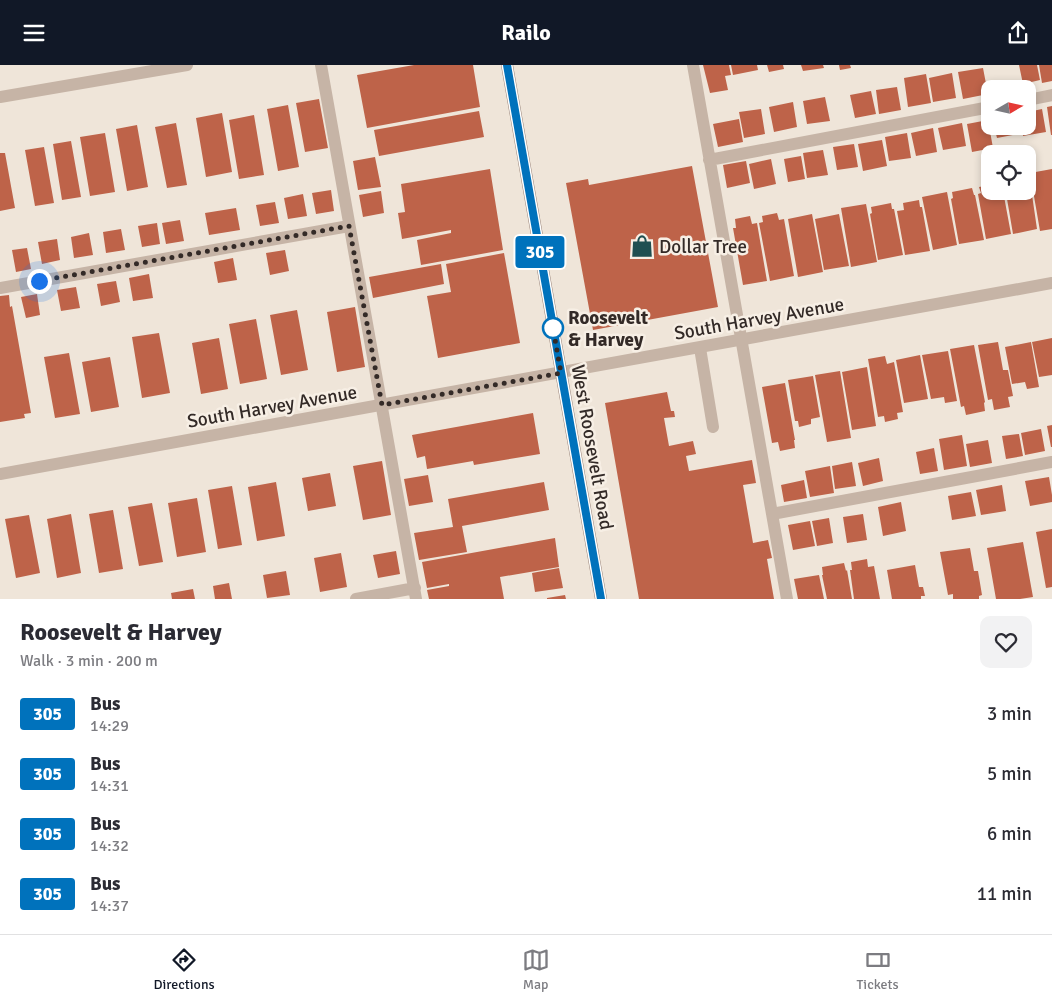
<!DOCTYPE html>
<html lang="en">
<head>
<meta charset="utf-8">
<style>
  :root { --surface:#fff; --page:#f2f2f3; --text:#2b2b33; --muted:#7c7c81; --line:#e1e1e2; --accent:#111827 }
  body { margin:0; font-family:Signika,sans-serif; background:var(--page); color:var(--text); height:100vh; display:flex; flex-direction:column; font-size:19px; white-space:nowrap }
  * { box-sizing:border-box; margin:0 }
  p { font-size:16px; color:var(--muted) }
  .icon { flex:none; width:28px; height:28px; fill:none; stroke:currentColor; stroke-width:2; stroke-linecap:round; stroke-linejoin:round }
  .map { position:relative; height:534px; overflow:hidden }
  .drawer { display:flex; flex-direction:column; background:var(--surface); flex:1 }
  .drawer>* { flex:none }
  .badge { padding:0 10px; border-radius:4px; font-size:18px; line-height:32px }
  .needle { width:32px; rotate:81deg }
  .controls { position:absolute; left:981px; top:15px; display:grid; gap:10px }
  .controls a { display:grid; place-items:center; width:55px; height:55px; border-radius:10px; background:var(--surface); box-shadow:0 2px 8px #0003; font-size:25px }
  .you { position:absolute; width:25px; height:25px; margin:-12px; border:4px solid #fff; border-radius:50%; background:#1a73e8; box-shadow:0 0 0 8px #1a73e833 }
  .map>.badge { position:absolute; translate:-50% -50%; box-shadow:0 0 0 2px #fff }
  .round { display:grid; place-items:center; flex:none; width:52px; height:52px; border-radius:10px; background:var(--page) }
  .overview { display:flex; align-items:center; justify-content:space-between; height:85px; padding:0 20px }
  h1 { font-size:24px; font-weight:700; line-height:38px }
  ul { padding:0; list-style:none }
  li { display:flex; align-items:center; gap:15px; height:60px; padding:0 20px }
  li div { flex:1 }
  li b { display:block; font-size:19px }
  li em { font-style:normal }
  li .badge { min-width:55px; font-weight:700; text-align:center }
  header { display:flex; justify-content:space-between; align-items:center; height:65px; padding:0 20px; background:var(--accent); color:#fff; font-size:22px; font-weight:700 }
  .dock { display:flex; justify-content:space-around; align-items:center; height:70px; border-top:1px solid var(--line); background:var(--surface); font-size:14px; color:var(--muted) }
  .dock a { display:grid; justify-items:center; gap:2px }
  .dock .active { color:var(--accent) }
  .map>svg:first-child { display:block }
  .building { fill:#be6349 }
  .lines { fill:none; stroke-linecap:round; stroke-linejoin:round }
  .lane { stroke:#c6b4a6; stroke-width:12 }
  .street { stroke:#c6b4a6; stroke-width:12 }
  .secondary { stroke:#9a8478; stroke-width:12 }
  .line-casing { stroke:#fff; stroke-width:11 }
  .line { stroke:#0072bc; stroke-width:8 }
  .walk { stroke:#332a27; stroke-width:5; stroke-dasharray:0 9 }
  .stop-dot { fill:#fff; stroke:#0072bc; stroke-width:2.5 }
  .labels { text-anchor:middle; stroke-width:5; stroke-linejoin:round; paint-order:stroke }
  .poi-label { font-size:19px; fill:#332a27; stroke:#f7efe5; text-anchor:start }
  .stop-label { font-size:19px; font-weight:bold; fill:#332a27; stroke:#f7efe5; text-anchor:start }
  .street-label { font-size:19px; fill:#332a27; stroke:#f7efe5 }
</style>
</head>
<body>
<header><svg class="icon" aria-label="menu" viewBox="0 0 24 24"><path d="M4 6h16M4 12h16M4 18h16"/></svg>Railo<svg class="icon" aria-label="share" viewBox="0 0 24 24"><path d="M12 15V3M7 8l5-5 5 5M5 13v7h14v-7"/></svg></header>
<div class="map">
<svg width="1052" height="534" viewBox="0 0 1052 534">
  <rect width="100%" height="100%" fill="#efe5d9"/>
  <path class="building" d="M414,0H473L480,42L367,63L357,10Z
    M703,0H729L731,10L725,11L728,25L710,28Z
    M731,0H757L758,5L733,10Z
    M767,0H783L784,4L769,7Z
    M801,0H823L824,3L803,6Z
    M839,0H850L851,3L840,5Z
    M1019,0H1037L1040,15L1023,19Z
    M1039,0H1052V16L1042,18Z
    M983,3L988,29L963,34L958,7Z
    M952,8L956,33L933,37L929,13Z
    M926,9L931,38L908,42L904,13Z
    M897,22L901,45L879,49L876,25Z
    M871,26L876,49L855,53L850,30Z
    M825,32L830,56L807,59L803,36Z
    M319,34L328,83L305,87L296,38Z
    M793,37L797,62L774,67L769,42Z
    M288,40L299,102L278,106L267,44Z
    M1052,41V70H1051L1047,42Z
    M761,44L765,69L744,73L739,47Z
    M1042,44L1046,67L1023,71L1022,61H1028V47Z
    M479,46L484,72L379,91L374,65Z
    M222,48L232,107L206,112L196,53Z
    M254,50L264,110L239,114L229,55Z
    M739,54L743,77L718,82L713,59Z
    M988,55L993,83L972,87L967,59Z
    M176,58L187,120L167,123L155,62Z
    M962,58L966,81L943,85L938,63Z
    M137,60L148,122L127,126L116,64Z
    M994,61H1017L1018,69L997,73Z
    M933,63L937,87L916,91L911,68Z
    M105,68L115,127L90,131L80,72Z
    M907,68L911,93L889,96L885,72Z
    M882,75L887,101L863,106L858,79Z
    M71,76L81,132L62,135L53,79Z
    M854,79L858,102L837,105L833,82Z
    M44,82L54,138L35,141L25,85Z
    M823,85L828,110L807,113L803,88Z
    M0,88H5L15,143L0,146Z
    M801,91L805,114L788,117L784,94Z
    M375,92L381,122L358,125L353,96Z
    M771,94L776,119L754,124L749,99Z
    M746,96L750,118L727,123L723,100Z
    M692,101L718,242L593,265L566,118L588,114L589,120Z
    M490,104L503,185L421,200L417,175L451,168V165L402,174L398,148L405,147L401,119Z
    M1052,104V164L1040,166L1030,108Z
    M990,120V126H1003L1011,169L986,174L978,129L981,128L979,122Z
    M972,123L974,130H975L984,175L959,179L951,134L953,133L952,127Z
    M1031,123L1037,164L1013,169L1006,128L1028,126V124Z
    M331,125L334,146L316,149L312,128Z
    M381,126L384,148L363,152L359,130Z
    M947,127L957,180L933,185L922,132Z
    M303,129L307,151L288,154L284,133Z
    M919,135L920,142H922L930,186L905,190L897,146L904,145L903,138Z
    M275,137L279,158L260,161L256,140Z
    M891,138L892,144H894L903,190L878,195L870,149L872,148L871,142Z
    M866,139L877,197L851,202L841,143Z
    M236,143L240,165L209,170L205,148Z
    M777,148L779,155L784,154L794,211L770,216L759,158L763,157L762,151Z
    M812,149L823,207L798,212L788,154Z
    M839,149L849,201L824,205L815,154Z
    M750,151L752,159L757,158L767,216L743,220L733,163H736L735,154Z
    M180,155L184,176L166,179L162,158Z
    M157,158L160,179L142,182L138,161Z
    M121,164L125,185L106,188L103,167Z
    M89,168L93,190L74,193L71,172Z
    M57,174L60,195L42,199L38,177Z
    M27,183L31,204L16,207L12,185Z
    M285,185L289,206L270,210L266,188Z
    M504,188L520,278L438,293L427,231L451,227L446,199Z
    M233,193L237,215L218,218L214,197Z
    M441,199L444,219L373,233L369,212Z
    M149,209L153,233L133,236L129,213Z
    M116,216L120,237L101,241L97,219Z
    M76,222L80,243L61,246L57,225Z
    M37,229L40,250L26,253L21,232Z
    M9,230L10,242L12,241L31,348L24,349L25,353L0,357V231Z
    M355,242L365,302L337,307L327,247Z
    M297,245L308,305L281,310L270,250Z
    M256,254L267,314L240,319L229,259Z
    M159,268L170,328L142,333L132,272Z
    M219,273L228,324L201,329L192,278Z
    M1052,273V310L1039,312L1032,277Z
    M998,277L1003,305H1008L1013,331L1008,332L1010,342L994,345L992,334L988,335L978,280Z
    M1031,277L1039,322L1027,324L1025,317L1012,319L1005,282Z
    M974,280L985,337L984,338L985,346L966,350L964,341L961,342L950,284Z
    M948,286L957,336L945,338L944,332L931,334L922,290Z
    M69,288L80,349L55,353L44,292Z
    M920,290L928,334L904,338L896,295Z
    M885,291L887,299L894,297L903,347L897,348L898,354L885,357L884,351L878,352L868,294Z
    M110,292L119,342L91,347L82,297Z
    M867,302L876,361L852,365L842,307Z
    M840,306L851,373L827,377L815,310Z
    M813,311L820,352L811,354V359L799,362L798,356H795L788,315Z
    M785,318L795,375H794L795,383L780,386L778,377L772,378L762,322Z
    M667,327L671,346H674L675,352L664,353L669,381L693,376L696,389L686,391L689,406L752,395L756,418L743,420L753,478L768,475L772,493L767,494L774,534H639L605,338Z
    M533,348L540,389L474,400L473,396L427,404L425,391L417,393L412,370Z
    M1052,360V382H1051L1047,361Z
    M1041,364L1045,386L1025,390L1021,368Z
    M1019,369L1023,391L1006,394L1002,371Z
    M962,370L967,401L944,405L939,374Z
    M988,375L992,398L970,402L966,379Z
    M934,383L938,406L920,409L916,387Z
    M879,393L883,416L863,421L858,398Z
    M382,396L391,450L363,455L353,401Z
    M852,397L856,421L835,424L832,401Z
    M830,401L834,428L810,432L805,406Z
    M330,408L336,441L308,446L302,413Z
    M428,410L433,437L409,441L404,414Z
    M1049,412L1052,430V437L1030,441L1025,416Z
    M804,415L807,433L784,437L781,420Z
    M276,417L285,471L257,476L248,422Z
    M544,417L549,445L462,461L467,487L419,495L414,468L453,462L448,434Z
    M1002,420L1006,446L981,450L976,425Z
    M232,421L242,480L218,484L208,425Z
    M971,427L976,451L952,455L948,431Z
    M197,433L206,487L177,492L168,438Z
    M901,437L906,466L883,471L878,442Z
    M152,438L163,497L139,501L128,442Z
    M113,445L123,504L99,508L89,449Z
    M71,449L81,508L57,513L47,454Z
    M863,449L867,475L847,478L843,452Z
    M29,450L40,508L16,513L5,454Z
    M829,453L833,478L817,481L812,456Z
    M810,456L815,481L793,485L788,460Z
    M1052,464V522L1046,523L1036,467Z
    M555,473L559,502L500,512L504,534H429L427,525L449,521V519L427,523L422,497Z
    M1023,477L1033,532L1020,534H996L987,483Z
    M970,483L974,506H978L982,530L979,531V534H953V529L948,530L940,487Z
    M396,486L400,509L378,513L373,490Z
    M341,488L347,522L320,527L314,493Z
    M867,494L868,502L874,501L880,534H854L850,505H852L851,497Z
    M844,498L846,506L847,505L852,534H827L822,510H823L822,502Z
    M915,500L919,522H923L925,531H921V534H892L887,505Z
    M559,503L563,523L535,527L532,508Z
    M286,506L290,530L267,533L263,510Z
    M819,510L824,534H798L794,514Z
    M229,518L232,534H215L213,521Z
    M193,524L195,534H172L171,528Z
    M565,530L566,534H547V533Z"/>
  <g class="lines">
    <path class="lane" d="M321,0L416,534
      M693,0L787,534
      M1028,35L1052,30
      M709,95L990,42
      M0,223L349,161
      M700,283L713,362
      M772,449L1052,397
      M356,534L415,523"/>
    <path class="street" d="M0,32L187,0
      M0,409L1052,218"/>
    <path class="secondary" d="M507,0L601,534"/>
  </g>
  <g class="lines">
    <defs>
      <path id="line" d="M507,0L601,534"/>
    </defs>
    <use href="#line" class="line-casing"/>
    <use href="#line" class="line"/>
    <path class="walk" d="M39,216L349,161L382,340L561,308L553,263"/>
  </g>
  <defs>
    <symbol id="shop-bare" viewBox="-9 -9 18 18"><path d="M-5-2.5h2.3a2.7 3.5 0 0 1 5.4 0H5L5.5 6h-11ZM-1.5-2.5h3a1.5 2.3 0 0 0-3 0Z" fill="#1f4f51" stroke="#f7efe5" stroke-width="2.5" paint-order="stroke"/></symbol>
  </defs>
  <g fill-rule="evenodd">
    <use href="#shop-bare" x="626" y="165" width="32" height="32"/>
  </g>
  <circle class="stop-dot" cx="553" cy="263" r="10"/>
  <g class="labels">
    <g class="poi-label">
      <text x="659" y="188">Dollar Tree</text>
    </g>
    <g class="stop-label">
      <text x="568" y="259">Roosevelt<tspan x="568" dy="22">&amp; Harvey</tspan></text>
    </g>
    <g class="street-label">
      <text transform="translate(759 253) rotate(-10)" y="7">South Harvey Avenue</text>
      <text transform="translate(272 341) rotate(-10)" y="7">South Harvey Avenue</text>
      <text transform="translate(593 382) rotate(80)" y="7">West Roosevelt Road</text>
    </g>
  </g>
</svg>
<div class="controls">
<a><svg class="needle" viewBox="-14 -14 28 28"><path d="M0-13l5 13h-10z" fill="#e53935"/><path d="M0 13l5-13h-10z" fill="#7c7c81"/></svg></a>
<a><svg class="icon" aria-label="locate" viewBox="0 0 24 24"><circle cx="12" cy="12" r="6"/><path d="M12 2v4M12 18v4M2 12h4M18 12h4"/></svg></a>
</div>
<div class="you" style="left:39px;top:216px"></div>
<b class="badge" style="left:540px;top:187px;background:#0072bc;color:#fff">305</b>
</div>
<section class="drawer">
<div class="overview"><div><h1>Roosevelt &amp; Harvey</h1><p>Walk · 3 min · 200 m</p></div><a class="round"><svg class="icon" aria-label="heart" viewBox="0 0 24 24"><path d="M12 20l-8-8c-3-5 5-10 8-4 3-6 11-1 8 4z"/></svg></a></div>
<ul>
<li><span class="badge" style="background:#0072bc;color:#fff">305</span><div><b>Bus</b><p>14:29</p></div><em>3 min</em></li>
<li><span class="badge" style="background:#0072bc;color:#fff">305</span><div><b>Bus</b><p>14:31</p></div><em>5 min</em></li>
<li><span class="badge" style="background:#0072bc;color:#fff">305</span><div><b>Bus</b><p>14:32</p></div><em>6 min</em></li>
<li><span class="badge" style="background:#0072bc;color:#fff">305</span><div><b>Bus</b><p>14:37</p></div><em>11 min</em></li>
</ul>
</section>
<nav class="dock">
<a class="active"><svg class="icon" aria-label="directions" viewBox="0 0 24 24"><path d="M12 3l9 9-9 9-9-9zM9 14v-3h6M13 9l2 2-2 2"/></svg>Directions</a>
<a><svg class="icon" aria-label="map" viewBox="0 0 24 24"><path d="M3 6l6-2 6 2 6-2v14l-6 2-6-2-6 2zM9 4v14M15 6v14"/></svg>Map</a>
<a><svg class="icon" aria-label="tickets" viewBox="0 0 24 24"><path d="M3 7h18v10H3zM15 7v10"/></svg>Tickets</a>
</nav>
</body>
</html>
